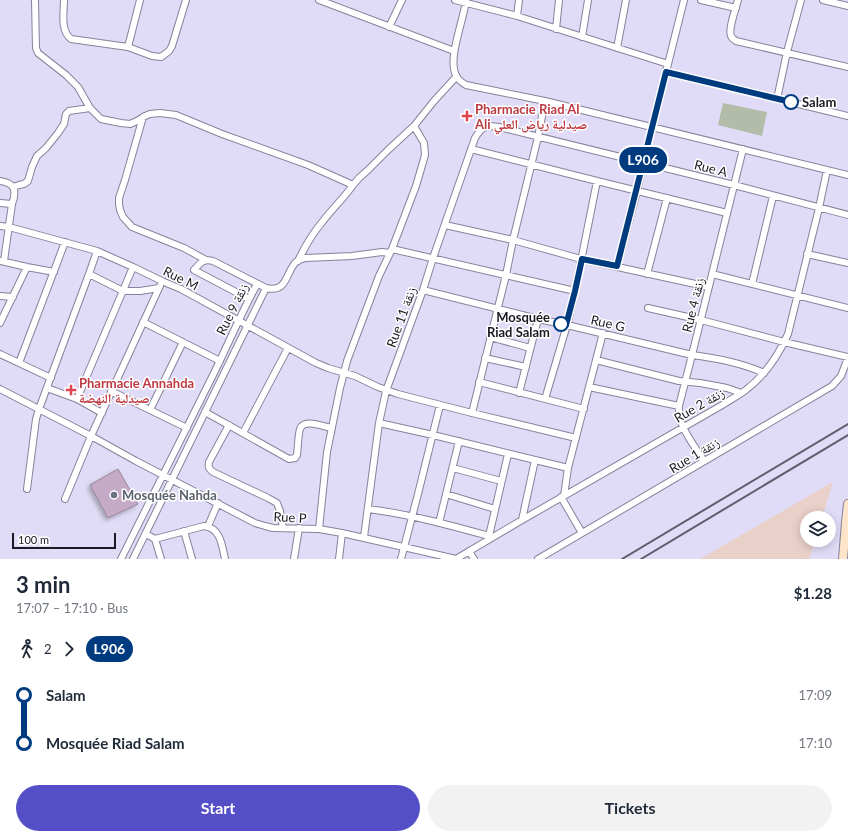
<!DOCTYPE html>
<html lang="en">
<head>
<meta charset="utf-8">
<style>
  :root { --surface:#fff; --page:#f2f2f3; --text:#1f2937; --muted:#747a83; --accent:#544fc6 }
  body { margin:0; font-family:Lato,"Noto Naskh Arabic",sans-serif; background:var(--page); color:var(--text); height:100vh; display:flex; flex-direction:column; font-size:15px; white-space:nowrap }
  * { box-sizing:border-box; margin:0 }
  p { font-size:13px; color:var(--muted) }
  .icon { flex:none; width:22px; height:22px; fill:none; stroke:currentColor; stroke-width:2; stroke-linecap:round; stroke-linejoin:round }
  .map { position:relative; height:559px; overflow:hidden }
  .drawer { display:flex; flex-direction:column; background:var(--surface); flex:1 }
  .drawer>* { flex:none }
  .badge { padding:0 8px; border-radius:13px; font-size:14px; line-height:26px }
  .controls { position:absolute; left:800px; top:511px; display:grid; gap:8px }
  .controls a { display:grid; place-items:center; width:36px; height:36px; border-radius:50%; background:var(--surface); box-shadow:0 2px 10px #0003; font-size:20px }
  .scale { position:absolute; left:12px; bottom:10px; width:104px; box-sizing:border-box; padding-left:4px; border:2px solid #1b1a23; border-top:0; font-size:11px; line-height:14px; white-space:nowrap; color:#1b1a23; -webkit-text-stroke:3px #fff; paint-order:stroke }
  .map>.badge { position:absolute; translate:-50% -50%; box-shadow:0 0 0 2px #fff }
  .legs { display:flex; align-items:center; gap:6px; height:44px; padding:0 16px; font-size:13px }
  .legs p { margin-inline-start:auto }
  .summary { display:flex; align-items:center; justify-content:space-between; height:68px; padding:0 16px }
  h1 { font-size:22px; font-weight:700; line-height:30px }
  .action { display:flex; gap:8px; margin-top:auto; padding:8px 16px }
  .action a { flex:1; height:46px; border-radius:24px; background:var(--accent); color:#fff; font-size:16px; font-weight:700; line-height:46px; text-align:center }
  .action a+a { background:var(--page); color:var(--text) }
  ul { padding:0 16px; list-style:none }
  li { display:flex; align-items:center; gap:14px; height:48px; font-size:15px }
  li i { display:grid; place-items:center; width:6px; height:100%; margin:0 5px; background:currentColor }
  li i::after { content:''; width:10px; height:10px; margin:-5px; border:3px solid; border-radius:50%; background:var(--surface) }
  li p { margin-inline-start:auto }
  li:first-child i { background:linear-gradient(#0000 50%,currentColor 0) }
  li:last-child i { background:linear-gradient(currentColor 50%,#0000 0) }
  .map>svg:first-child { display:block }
  .education { fill:#e9d0c8 }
  .green { fill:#b2bca9 }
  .building { fill:#c4aac6; stroke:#978598; filter:url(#shadow) }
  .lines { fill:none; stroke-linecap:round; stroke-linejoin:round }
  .minor-casing { stroke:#86829a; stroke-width:8 }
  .secondary-casing { stroke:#86829a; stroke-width:10 }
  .minor { stroke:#fff; stroke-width:6 }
  .secondary { stroke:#fee5ca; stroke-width:8 }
  .rail { stroke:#5f5c6c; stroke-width:2 }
  .line-1-casing { stroke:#fff; stroke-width:9 }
  .line-1 { stroke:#003b80; stroke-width:6 }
  .stop-1-dot { fill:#fff; stroke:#003b80; stroke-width:2 }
  .health-dot { fill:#e0444e; stroke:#fff; stroke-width:1.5 }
  .worship-dot { fill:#6b7280; stroke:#fff; stroke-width:1.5 }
  .labels { text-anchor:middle; stroke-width:3; stroke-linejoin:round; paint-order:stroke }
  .stop-label { font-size:13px; font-weight:bold; fill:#1b1a23; stroke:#fff; text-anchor:start }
  .health-label { font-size:13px; font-weight:bold; fill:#be3a42; stroke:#fff; text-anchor:start }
  .street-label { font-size:13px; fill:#1b1a23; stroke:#fff }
  .worship-label { font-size:13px; font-weight:bold; fill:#5b616d; stroke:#fff; text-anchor:start }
</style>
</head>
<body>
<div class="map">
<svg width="848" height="559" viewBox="0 0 848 559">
  <defs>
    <filter id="shadow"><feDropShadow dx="-2.5" dy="2.5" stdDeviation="2" flood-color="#0004"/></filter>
  </defs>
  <rect width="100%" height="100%" fill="#e0dcf7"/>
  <path class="education" d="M833,482L822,518H807V540H815L809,559H700Z"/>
  <path class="green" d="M723,103L767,112L762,136L718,125Z"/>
  <path class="building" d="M118,469L138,504L108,518L90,485Z"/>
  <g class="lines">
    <defs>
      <path id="minor" d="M35,0L36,48L38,53L66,75L78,87L90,108
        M64,0C64,13 60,30 71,39L128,47L152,56L161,57L169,51L172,46L186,0
        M319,0L454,51
        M455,0L517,16L668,64
        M466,0C464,20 446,61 457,77C459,81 463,83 466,85L545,101L848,175
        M701,0L736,8
        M738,0C736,8 728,29 731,36C732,39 734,39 736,41L848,67
        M823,0L848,6
        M517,16L519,0
        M389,27L402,0
        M556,29L559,0
        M582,37L588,0
        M128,47L140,0
        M617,48L626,0
        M666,72L848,116
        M777,99L787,52L801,0
        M143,117L125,180L119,198V204L120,210L123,217L132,227L184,248L206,260
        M471,149L597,181L727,213
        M0,181C15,183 17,191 12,204L4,261
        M13,187L19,185L24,184L28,181L32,167L37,156L46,148L58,133L64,124L66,114L69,111L90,108L101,119L121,123L130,124L137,121L145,116L150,114L160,113L176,115L222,134L308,165L353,185L359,178L369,169L388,150L414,126L434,101L456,77
        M0,203L12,204
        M445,225L513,240L581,259L709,287
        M0,226L9,227L97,251L133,267L164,282L181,289L316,363L328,368L355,376L378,387L398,394L472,413L576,438
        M392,249L575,291
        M807,254L848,263
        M1,261L27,267L54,272
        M298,261C305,246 313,233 323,221C333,208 344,198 353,185
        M617,266L637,191L643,163L666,72L684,0
        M89,274L123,291H140L159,288L160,286
        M647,274L667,198
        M712,274L848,308
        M752,284L773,196
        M423,290L538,319L567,325L692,355C716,358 742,363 764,373
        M0,296L13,297
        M249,299L194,270C200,263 204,258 213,261L266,288C288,293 285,273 296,262C299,260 302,259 305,258L352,256L382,252L390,253
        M648,308L701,320L784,342L848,357
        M143,322L220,361
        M0,323L27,267
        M490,337L530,348
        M0,354L51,378
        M485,358L526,367
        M596,360L679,381L700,383L727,388L741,393
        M19,363L65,242
        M479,382L584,409
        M589,387L679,406
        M47,388L77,399L102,413
        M0,389L91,436L136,461L255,523L265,526L273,528L319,529L342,533L456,559
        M111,391L187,428
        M519,393L538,319
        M77,399L133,267
        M545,399L567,325L575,291L597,181
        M150,410L183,342
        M205,412L289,459L295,458L297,455C298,447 298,436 300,429C304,418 324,427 332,428
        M472,413L506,275L513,240L538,137L545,101
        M379,423L433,435L568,468
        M229,425L209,462C208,467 209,469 213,472L268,498L277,503L280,511L283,528
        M243,433L288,348
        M704,461C694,445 677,425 679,406L692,355L743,149
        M453,468L501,481
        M27,489L36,419L39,409L89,274L97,251
        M446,494L495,509
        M564,496L568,468L603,333
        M561,497L582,533
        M65,499L91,436L159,288
        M368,509C409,514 449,525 489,536L490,539
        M522,520L535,460
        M439,523L459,441
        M208,526L218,503
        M319,529L327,452L340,388L347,361L379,276L392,249L416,186L421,169L425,155L424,143L414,126
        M184,531L192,559
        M146,534L155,539L161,559
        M489,536L508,454
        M364,537L379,423L383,405L386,391L423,290L433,258L475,138C482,126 486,125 499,127L734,185L848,215
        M155,539L204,526C221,528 222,546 225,559
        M469,551L474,559
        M121,559C152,496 184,434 215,371C229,342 242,312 257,284
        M133,559L266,288
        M294,559L299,528
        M339,559L342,533
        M401,559L418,494L440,405
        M456,559L522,520L724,404C731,399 740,395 747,389C765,375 779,354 788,334L819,208L827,170
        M538,559L832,386L841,376L848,358"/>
      <path id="secondary" d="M843,559L846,522L848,504"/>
    </defs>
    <use href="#minor" class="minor-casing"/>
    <use href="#secondary" class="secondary-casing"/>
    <use href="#minor" class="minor"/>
    <use href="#secondary" class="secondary"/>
    <path class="rail" d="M622,559L848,424
      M641,559L848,435"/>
  </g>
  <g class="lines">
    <defs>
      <path id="line-1" d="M561,324L566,325L575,291L582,259L617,266L666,72L791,102"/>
    </defs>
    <use href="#line-1" class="line-1-casing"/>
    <use href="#line-1" class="line-1"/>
  </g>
  <g class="stop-1-dot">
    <circle cx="791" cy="102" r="7"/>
    <circle cx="561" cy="324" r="7"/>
  </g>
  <g class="health-dot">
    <path d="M465 110h4v4h4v4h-4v4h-4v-4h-4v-4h4z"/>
    <path d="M69 384h4v4h4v4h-4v4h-4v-4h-4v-4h4z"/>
  </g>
  <circle class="worship-dot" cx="114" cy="495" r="4"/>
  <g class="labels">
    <g class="stop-label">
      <text x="802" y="107">Salam</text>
      <text x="550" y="322" text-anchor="end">Mosquée<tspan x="550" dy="15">Riad Salam</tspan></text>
    </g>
    <g class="health-label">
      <text x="475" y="114">Pharmacie Riad Al<tspan x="475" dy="15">Ali صيدلية رياض العلي</tspan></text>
      <text x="79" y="388">Pharmacie Annahda<tspan x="79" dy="15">صيدلية النهضة</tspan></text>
    </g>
    <g class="street-label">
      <text transform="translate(711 168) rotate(14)" y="5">Rue A</text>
      <text transform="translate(181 278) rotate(26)" y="5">Rue M</text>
      <text transform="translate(693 305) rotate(-76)" y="5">Rue 4 زنقة</text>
      <text transform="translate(232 309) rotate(-64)" y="5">Rue 9 زنقة</text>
      <text transform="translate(401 317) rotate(-70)" y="5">Rue 11 زنقة</text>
      <text transform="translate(608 323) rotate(13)" y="5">Rue G</text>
      <text transform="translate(699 405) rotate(-30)" y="5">Rue 2 زنقة</text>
      <text transform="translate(694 455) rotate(-31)" y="5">Rue 1 زنقة</text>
      <text transform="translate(290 517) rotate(3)" y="5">Rue P</text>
    </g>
    <g class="worship-label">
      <text x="122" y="500">Mosquée Nahda</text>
    </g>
  </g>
</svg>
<div class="controls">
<a><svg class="icon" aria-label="layers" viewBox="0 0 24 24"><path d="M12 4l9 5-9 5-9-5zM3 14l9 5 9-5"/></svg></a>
</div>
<div class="scale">100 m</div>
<b class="badge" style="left:643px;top:160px;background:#003b80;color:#fff">L906</b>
</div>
<section class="drawer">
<div class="summary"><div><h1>3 min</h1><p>17:07 – 17:10 · Bus</p></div><b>$1.28</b></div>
<div class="legs"><svg class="icon" aria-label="walk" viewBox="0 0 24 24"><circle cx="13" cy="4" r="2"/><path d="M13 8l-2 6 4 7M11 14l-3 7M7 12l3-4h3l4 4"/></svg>2<svg class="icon" aria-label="forward" viewBox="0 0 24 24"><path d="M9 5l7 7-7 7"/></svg><b class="badge" style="background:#003b80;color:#fff">L906</b></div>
<ul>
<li><i style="color:#003b80"></i><b>Salam</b><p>17:09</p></li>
<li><i style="color:#003b80"></i><b>Mosquée Riad Salam</b><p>17:10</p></li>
</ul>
<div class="action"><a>Start</a><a>Tickets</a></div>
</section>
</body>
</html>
